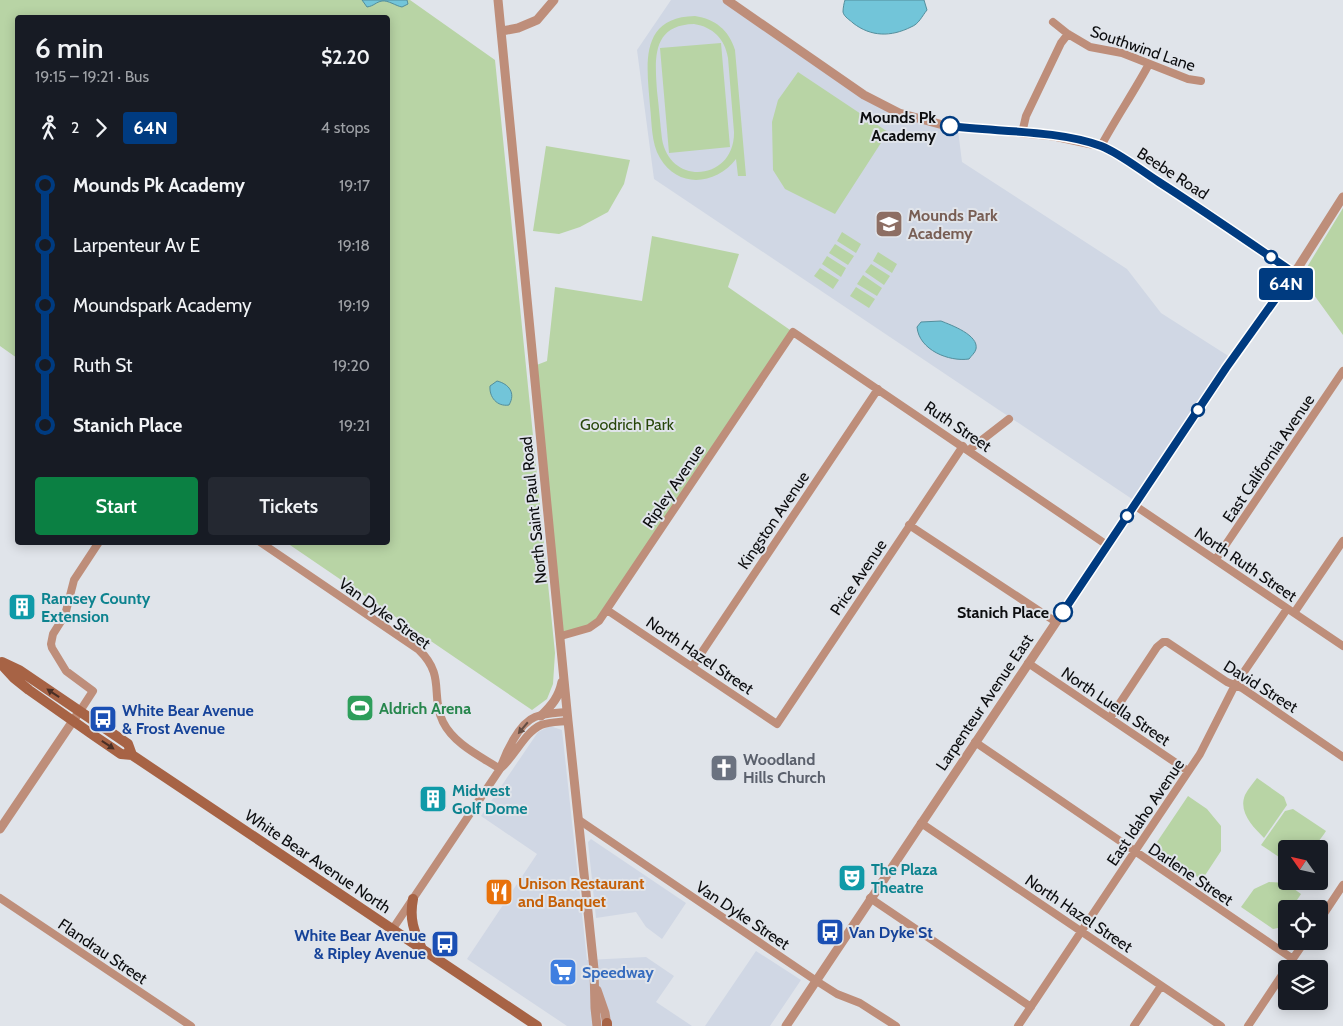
<!DOCTYPE html>
<html lang="en">
<head>
<meta charset="utf-8">
<style>
  :root { --surface:#171b24; --page:#242831; --text:#f1f3f6; --muted:#9ea1a6; --accent:#0b8043 }
  body { margin:0; font-family:Cabin,sans-serif; background:var(--page); color:var(--text); height:100vh; display:flex; flex-direction:column; font-size:19px; white-space:nowrap }
  * { box-sizing:border-box; margin:0 }
  p { font-size:16px; color:var(--muted) }
  .icon { flex:none; width:28px; height:28px; fill:none; stroke:currentColor; stroke-width:2; stroke-linecap:round; stroke-linejoin:round }
  .map { position:relative; flex:1; overflow:hidden }
  .sheet { position:absolute; left:15px; top:15px; width:375px; height:530px; display:flex; flex-direction:column; background:var(--surface); border-radius:5px; box-shadow:0 2px 12px #0003 }
  .sheet>* { flex:none }
  .badge { padding:0 10px; border-radius:4px; font-size:18px; line-height:32px }
  .needle { width:32px; rotate:304deg }
  .controls { position:absolute; left:1278px; top:840px; display:grid; gap:10px }
  .controls a { display:grid; place-items:center; width:50px; height:50px; border-radius:5px; background:var(--surface); box-shadow:0 2px 12px #0003; font-size:25px }
  .map>.badge { position:absolute; translate:-50% -50%; box-shadow:0 0 0 2px #fff }
  .legs { display:flex; align-items:center; gap:8px; height:55px; padding:0 20px; font-size:16px }
  .legs p { margin-inline-start:auto }
  .summary { display:flex; align-items:center; justify-content:space-between; height:85px; padding:0 20px }
  h1 { font-size:28px; font-weight:600; line-height:38px }
  .cta { display:flex; gap:10px; margin-top:auto; padding:10px 20px }
  .cta a { flex:1; height:58px; border-radius:5px; background:var(--accent); color:#fff; font-size:20px; font-weight:600; line-height:58px; text-align:center }
  .cta a+a { background:var(--page); color:var(--text) }
  ul { padding:0 20px; list-style:none }
  li { display:flex; align-items:center; gap:18px; height:60px; font-size:19px }
  li i { display:grid; place-items:center; width:8px; height:100%; margin:0 6px; background:currentColor }
  li i::after { content:''; width:12px; height:12px; margin:-6px; border:4px solid; border-radius:50%; background:var(--surface) }
  li p { margin-inline-start:auto }
  li:first-child i { background:linear-gradient(#0000 50%,currentColor 0) }
  li:last-child i { background:linear-gradient(currentColor 50%,#0000 0) }
  .map>svg:first-child { display:block }
  .built { fill:#d0d7e4 }
  .green { fill:#b8d4a5; fill-rule:evenodd }
  .water { fill:#72c5d9; stroke:#538e9c }
  .lines { fill:none; stroke-linecap:round; stroke-linejoin:round }
  .minor { stroke:#be8e7a; stroke-width:8 }
  .tertiary { stroke:#be8e7a; stroke-width:9 }
  .secondary { stroke:#a76345; stroke-width:10 }
  .oneway { fill:#4a2f25 }
  .oneway2 { fill:#654e44 }
  .line-1-casing { stroke:#fff; stroke-width:11 }
  .line-1 { stroke:#003b80; stroke-width:8 }
  .stop-1-dot { fill:#fff; stroke:#003b80; stroke-width:2.5 }
  .labels { text-anchor:middle; stroke-width:4; stroke-linejoin:round; paint-order:stroke }
  .street-label { font-size:16px; fill:#0c0d0f; stroke:#e0e4ea }
  .stop-label { font-size:16px; font-weight:bold; fill:#0c0d0f; stroke:#e0e4ea; text-anchor:end }
  .education-label { font-size:16px; font-weight:bold; fill:#785e54; stroke:#e0e4ea; text-anchor:start }
  .park-label { font-size:16px; fill:#28470a; stroke:#e0e4ea }
  .culture-label { font-size:16px; font-weight:bold; fill:#0d838f; stroke:#e0e4ea; text-anchor:start }
  .leisure-label { font-size:16px; font-weight:bold; fill:#27864d; stroke:#e0e4ea; text-anchor:start }
  .transit-label { font-size:16px; font-weight:bold; fill:#164399; stroke:#e0e4ea; text-anchor:start }
  .worship-label { font-size:16px; font-weight:bold; fill:#5b616d; stroke:#e0e4ea; text-anchor:start }
  .food-label { font-size:16px; font-weight:bold; fill:#c56008; stroke:#e0e4ea; text-anchor:start }
  .shop-label { font-size:16px; font-weight:bold; fill:#366cbe; stroke:#e0e4ea; text-anchor:start }
</style>
</head>
<body>
<div class="map">
<svg width="1343" height="1026" viewBox="0 0 1343 1026">
  <rect width="100%" height="100%" fill="#e0e4ea"/>
  <path class="built" d="M671,0H721L858,94L958,130L962,162L1127,269L1161,313L1230,357L1135,501L654,179L637,50Z
    M550,726L562,730L587,960L646,957L674,976L656,1002L692,1026H567L467,959L537,854L481,816L538,732Z
    M591,839L686,903L662,939L646,927L636,912L596,918L588,842Z
    M756,951L801,980L770,1026H705Z"/>
  <path class="green" d="M0,0H410L495,60L555,653L553,684L547,699L532,710L287,543L388,542V18H18L17,358L0,346Z
    M695,16C715,19 729,30 735,50L746,176H738L736,159C716,185 678,189 660,158C651,143 652,123 650,106C647,67 638,17 695,16ZM694,24C713,27 725,39 728,58L734,132C735,181 670,187 662,139C660,123 659,107 657,91C655,60 651,25 694,24Z
    M721,43L730,147L669,153L660,48Z
    M798,72L888,132L835,214L785,189L773,170L772,122L778,100Z
    M546,146L630,160L624,184L608,212L580,227L559,234L533,231Z
    M1343,208V335L1301,277Z
    M842,232L861,244L856,253L837,241Z
    M652,236L739,254L728,287L793,332L607,610L589,628L561,636L534,366L547,361L555,287L642,301Z
    M835,244L854,256L848,265L829,253Z
    M878,252L897,264L892,273L873,261Z
    M827,256L846,268L841,277L822,264Z
    M871,264L890,276L884,285L865,272Z
    M820,268L839,280L833,289L814,276Z
    M863,275L882,288L877,296L857,284Z
    M856,287L875,299L869,308L850,296Z
    M1257,778L1284,797L1287,805L1264,838C1253,827 1238,812 1245,795C1248,789 1253,783 1257,778Z
    M1188,796L1207,809L1221,826V851L1202,880L1160,851L1157,842Z
    M1293,809L1326,831C1312,852 1310,849 1286,849V857H1279L1261,845L1285,811Z
    M1269,882L1286,883L1301,894L1291,909H1286V916L1278,928L1273,929L1241,907L1254,889Z"/>
  <path class="water" d="M362,0H407L408,4L402,7C396,6 388,0 382,1C376,2 374,6 367,7Z
    M845,0H924L927,10C922,16 919,24 911,27C891,37 871,37 853,23C850,20 844,17 843,12C843,8 844,3 845,0Z
    M941,321C951,325 979,335 976,349C975,353 971,356 969,359C949,362 919,350 917,327L921,322Z
    M497,381C509,384 516,393 509,405C497,407 489,397 490,386Z"/>
  <g class="lines">
    <path class="minor" d="M1053,22L1068,34L1090,47L1122,53L1188,79L1201,81
      M1022,133L1026,116L1061,43L1068,34
      M1101,146C1116,118 1134,92 1149,64
      M969,450L1009,419
      M1134,505L1343,646
      M909,525L1056,622
      M260,542L419,650C446,676 430,695 443,722C454,744 480,756 500,769
      M1216,559L1343,371
      M607,610L777,724L963,446
      M1294,613L1343,541
      M561,636L589,628L599,621L793,332L1107,545
      M1028,663L1188,771
      M692,667L878,389
      M80,711L93,691L66,671L52,648L51,644L53,634L65,615L74,580L99,542
      M1110,718L1157,647L1163,642H1167L1227,682L1242,688L1343,757
      M975,742L1293,959
      M501,768C515,756 525,732 541,725C549,722 559,722 568,721
      M579,820L815,980L837,994L860,1003L896,1026
      M921,823L1221,1026
      M0,898L191,1026
      M870,898L1031,1007
      M1319,921L1343,885
      M392,930L500,769C505,754 519,723 535,717C545,713 557,713 567,712
      M1290,963L1305,941
      M1018,1026L1200,754L1235,685L1287,609
      M1134,1026L1161,986
      M1248,1026L1286,969"/>
    <path class="tertiary" d="M498,0L568,721L594,969L595,1008L597,1026
      M727,0L864,95L899,113L943,125L1054,136L1101,146L1123,158L1206,212L1294,273
      M502,31L518,28L537,20L554,0
      M541,716C552,705 559,697 562,682
      M0,829L77,715
      M597,990L605,1013L607,1026
      M786,1026L1226,368L1299,266L1343,197"/>
    <path class="secondary" d="M2,662L19,670L128,744L132,755
      M0,663L14,678L29,690L93,735L121,754L132,755L537,1026
      M413,899C409,919 414,931 422,949
      M607,1023V1026"/>
  </g>
  <defs><path id="oneway-solid" d="M-6-.8H1V-3.2L6.5 0L1 3.2V.8H-6Z" transform="scale(1.25)"/></defs>
  <g class="oneway">
    <use href="#oneway-solid" transform="translate(53 693) rotate(-146)"/>
    <use href="#oneway-solid" transform="translate(108 745) rotate(34)"/>
  </g>
  <use class="oneway2" href="#oneway-solid" transform="translate(523 728) rotate(130)"/>
  <g class="lines">
    <defs>
      <path id="line-1" d="M950,126C996,132 1058,130 1101,146C1121,154 1140,170 1159,182C1204,211 1249,242 1294,273L1226,368L1063,612"/>
    </defs>
    <use href="#line-1" class="line-1-casing"/>
    <use href="#line-1" class="line-1"/>
  </g>
  <defs>
    <symbol id="school-square" viewBox="-11 -11 22 22"><rect x="-9" y="-9" width="18" height="18" rx="4" fill="#8d6e63" stroke="#e0e4ea"/><path d="M0-5L7-2L0 1L-7-2ZM-4 1L0 2.5L4 1V4Q0 6-4 4Z" fill="#fff"/></symbol>
    <symbol id="building-square" viewBox="-11 -11 22 22"><rect x="-9" y="-9" width="18" height="18" rx="4" fill="#0f9aa8" stroke="#e0e4ea"/><path d="M-4-6H4V6H1V3H-1V6H-4ZM-2.5-4.3h1.7v1.8h-1.7ZM.8-4.3h1.7v1.8H.8ZM-2.5-1h1.7V.8h-1.7ZM.8-1h1.7V.8H.8Z" fill="#fff"/></symbol>
    <symbol id="stadium-square" viewBox="-11 -11 22 22"><rect x="-9" y="-9" width="18" height="18" rx="4" fill="#2e9e5b" stroke="#e0e4ea"/><path d="M0-5a6.5 5 0 1 0 0 10a6.5 5 0 1 0 0-10ZM-3.5-1.8h7v3.6h-7Z" fill="#fff"/></symbol>
    <symbol id="bus-square" viewBox="-11 -11 22 22"><rect x="-9" y="-9" width="18" height="18" rx="4" fill="#1a4fb4" stroke="#e0e4ea"/><path d="M-5-6H5V4H4V6H2V4H-2V6H-4V4H-5ZM-3.5-4V0h7V-4ZM-3.5 1.2v1.5H-2V1.2ZM2 1.2v1.5H3.5V1.2Z" fill="#fff"/></symbol>
    <symbol id="church-square" viewBox="-11 -11 22 22"><rect x="-9" y="-9" width="18" height="18" rx="4" fill="#6b7280" stroke="#e0e4ea"/><path d="M-1.2-6h2.4v3.5h3.3v2.4h-3.3V6h-2.4V-.1h-3.3v-2.4h3.3Z" fill="#fff"/></symbol>
    <symbol id="theatre-square" viewBox="-11 -11 22 22"><rect x="-9" y="-9" width="18" height="18" rx="4" fill="#0f9aa8" stroke="#e0e4ea"/><path d="M-5-5.5Q0-4 5-5.5V0Q5 5 0 6Q-5 5-5 0ZM-3.3-2.5H-1v1.5H-3.3ZM1-2.5H3.3v1.5H1ZM-2.8 1Q0 5.5 2.8 1Z" fill="#fff"/></symbol>
    <symbol id="restaurant-square" viewBox="-11 -11 22 22"><rect x="-9" y="-9" width="18" height="18" rx="4" fill="#e8710a" stroke="#e0e4ea"/><path d="M-5-6h1v4h1v-4h1v4h1v-4h1v5L-1.5 .5V6h-2V.5L-5-1ZM5-6V6H3V1.5H1.5Q1.5-4 5-6Z" fill="#fff"/></symbol>
    <symbol id="supermarket-square" viewBox="-11 -11 22 22"><rect x="-9" y="-9" width="18" height="18" rx="4" fill="#3f7fe0" stroke="#e0e4ea"/><path d="M-6-5.5h2.5l.6 2H6L4.5 2H-2.5L-4.4-4H-6ZM-1.5 3.2a1.3 1.3 0 1 0 .1 0ZM3 3.2a1.3 1.3 0 1 0 .1 0Z" fill="#fff"/></symbol>
  </defs>
  <g fill-rule="evenodd">
    <use href="#school-square" x="873" y="208" width="32" height="32"/>
    <use href="#building-square" x="6" y="591" width="32" height="32"/>
    <use href="#stadium-square" x="344" y="692" width="32" height="32"/>
    <use href="#bus-square" x="87" y="703" width="32" height="32"/>
    <use href="#church-square" x="708" y="752" width="32" height="32"/>
    <use href="#building-square" x="417" y="783" width="32" height="32"/>
    <use href="#theatre-square" x="836" y="862" width="32" height="32"/>
    <use href="#restaurant-square" x="483" y="876" width="32" height="32"/>
    <use href="#bus-square" x="814" y="916" width="32" height="32"/>
    <use href="#bus-square" x="429" y="928" width="32" height="32"/>
    <use href="#supermarket-square" x="547" y="956" width="32" height="32"/>
  </g>
  <g class="stop-1-dot">
    <circle cx="950" cy="126" r="9"/>
    <circle cx="1271" cy="257" r="6"/>
    <circle cx="1198" cy="410" r="6"/>
    <circle cx="1127" cy="516" r="6"/>
    <circle cx="1063" cy="612" r="9"/>
  </g>
  <g class="labels">
    <g class="street-label">
      <text transform="translate(1143 48) rotate(19)" y="6">Southwind Lane</text>
      <text transform="translate(1173 173) rotate(33)" y="6">Beebe Road</text>
      <text transform="translate(958 426) rotate(34)" y="6">Ruth Street</text>
      <text transform="translate(1268 458) rotate(-56)" y="6">East California Avenue</text>
      <text transform="translate(673 486) rotate(-56)" y="6">Ripley Avenue</text>
      <text transform="translate(533 510) rotate(-96)" y="6">North Saint Paul Road</text>
      <text transform="translate(773 520) rotate(-56)" y="6">Kingston Avenue</text>
      <text transform="translate(1246 564) rotate(34)" y="6">North Ruth Street</text>
      <text transform="translate(858 577) rotate(-56)" y="6">Price Avenue</text>
      <text transform="translate(385 613) rotate(36)" y="6">Van Dyke Street</text>
      <text transform="translate(700 655) rotate(34)" y="6">North Hazel Street</text>
      <text transform="translate(1261 686) rotate(32)" y="6">David Street</text>
      <text transform="translate(984 702) rotate(-56)" y="6">Larpenteur Avenue East</text>
      <text transform="translate(1116 706) rotate(34)" y="6">North Luella Street</text>
      <text transform="translate(1145 812) rotate(-56)" y="6">East Idaho Avenue</text>
      <text transform="translate(318 861) rotate(34)" y="6">White Bear Avenue North</text>
      <text transform="translate(1191 874) rotate(34)" y="6">Darlene Street</text>
      <text transform="translate(1079 913) rotate(34)" y="6">North Hazel Street</text>
      <text transform="translate(743 915) rotate(34)" y="6">Van Dyke Street</text>
      <text transform="translate(103 951) rotate(34)" y="6">Flandrau Street</text>
    </g>
    <g class="stop-label">
      <text x="936" y="123">Mounds Pk<tspan x="936" dy="18">Academy</tspan></text>
      <text x="1049" y="618">Stanich Place</text>
    </g>
    <g class="education-label">
      <text x="908" y="221">Mounds Park<tspan x="908" dy="18">Academy</tspan></text>
    </g>
    <g class="park-label">
      <text x="627" y="430">Goodrich Park</text>
    </g>
    <g class="culture-label">
      <text x="41" y="604">Ramsey County<tspan x="41" dy="18">Extension</tspan></text>
      <text x="452" y="796">Midwest<tspan x="452" dy="18">Golf Dome</tspan></text>
      <text x="871" y="875">The Plaza<tspan x="871" dy="18">Theatre</tspan></text>
    </g>
    <g class="leisure-label">
      <text x="379" y="714">Aldrich Arena</text>
    </g>
    <g class="transit-label">
      <text x="122" y="716">White Bear Avenue<tspan x="122" dy="18">&amp; Frost Avenue</tspan></text>
      <text x="849" y="938">Van Dyke St</text>
      <text x="426" y="941" text-anchor="end">White Bear Avenue<tspan x="426" dy="18">&amp; Ripley Avenue</tspan></text>
    </g>
    <g class="worship-label">
      <text x="743" y="765">Woodland<tspan x="743" dy="18">Hills Church</tspan></text>
    </g>
    <g class="food-label">
      <text x="518" y="889">Unison Restaurant<tspan x="518" dy="18">and Banquet</tspan></text>
    </g>
    <g class="shop-label">
      <text x="582" y="978">Speedway</text>
    </g>
  </g>
</svg>
<div class="controls">
<a><svg class="needle" viewBox="-14 -14 28 28"><path d="M0-13l5 13h-10z" fill="#e53935"/><path d="M0 13l5-13h-10z" fill="#9ea1a6"/></svg></a>
<a><svg class="icon" aria-label="locate" viewBox="0 0 24 24"><circle cx="12" cy="12" r="6"/><path d="M12 2v4M12 18v4M2 12h4M18 12h4"/></svg></a>
<a><svg class="icon" aria-label="layers" viewBox="0 0 24 24"><path d="M12 4l9 5-9 5-9-5zM3 14l9 5 9-5"/></svg></a>
</div>
<b class="badge" style="left:1286px;top:284px;background:#003b80;color:#fff">64N</b>
<section class="sheet">
<div class="summary"><div><h1>6 min</h1><p>19:15 – 19:21 · Bus</p></div><b>$2.20</b></div>
<div class="legs"><svg class="icon" aria-label="walk" viewBox="0 0 24 24"><circle cx="13" cy="4" r="2"/><path d="M13 8l-2 6 4 7M11 14l-3 7M7 12l3-4h3l4 4"/></svg>2<svg class="icon" aria-label="forward" viewBox="0 0 24 24"><path d="M9 5l7 7-7 7"/></svg><b class="badge" style="background:#003b80;color:#fff">64N</b><p>4 stops</p></div>
<ul>
<li><i style="color:#003b80"></i><b>Mounds Pk Academy</b><p>19:17</p></li>
<li><i style="color:#003b80"></i><span>Larpenteur Av E</span><p>19:18</p></li>
<li><i style="color:#003b80"></i><span>Moundspark Academy</span><p>19:19</p></li>
<li><i style="color:#003b80"></i><span>Ruth St</span><p>19:20</p></li>
<li><i style="color:#003b80"></i><b>Stanich Place</b><p>19:21</p></li>
</ul>
<div class="cta"><a>Start</a><a>Tickets</a></div>
</section>
</div>
</body>
</html>
